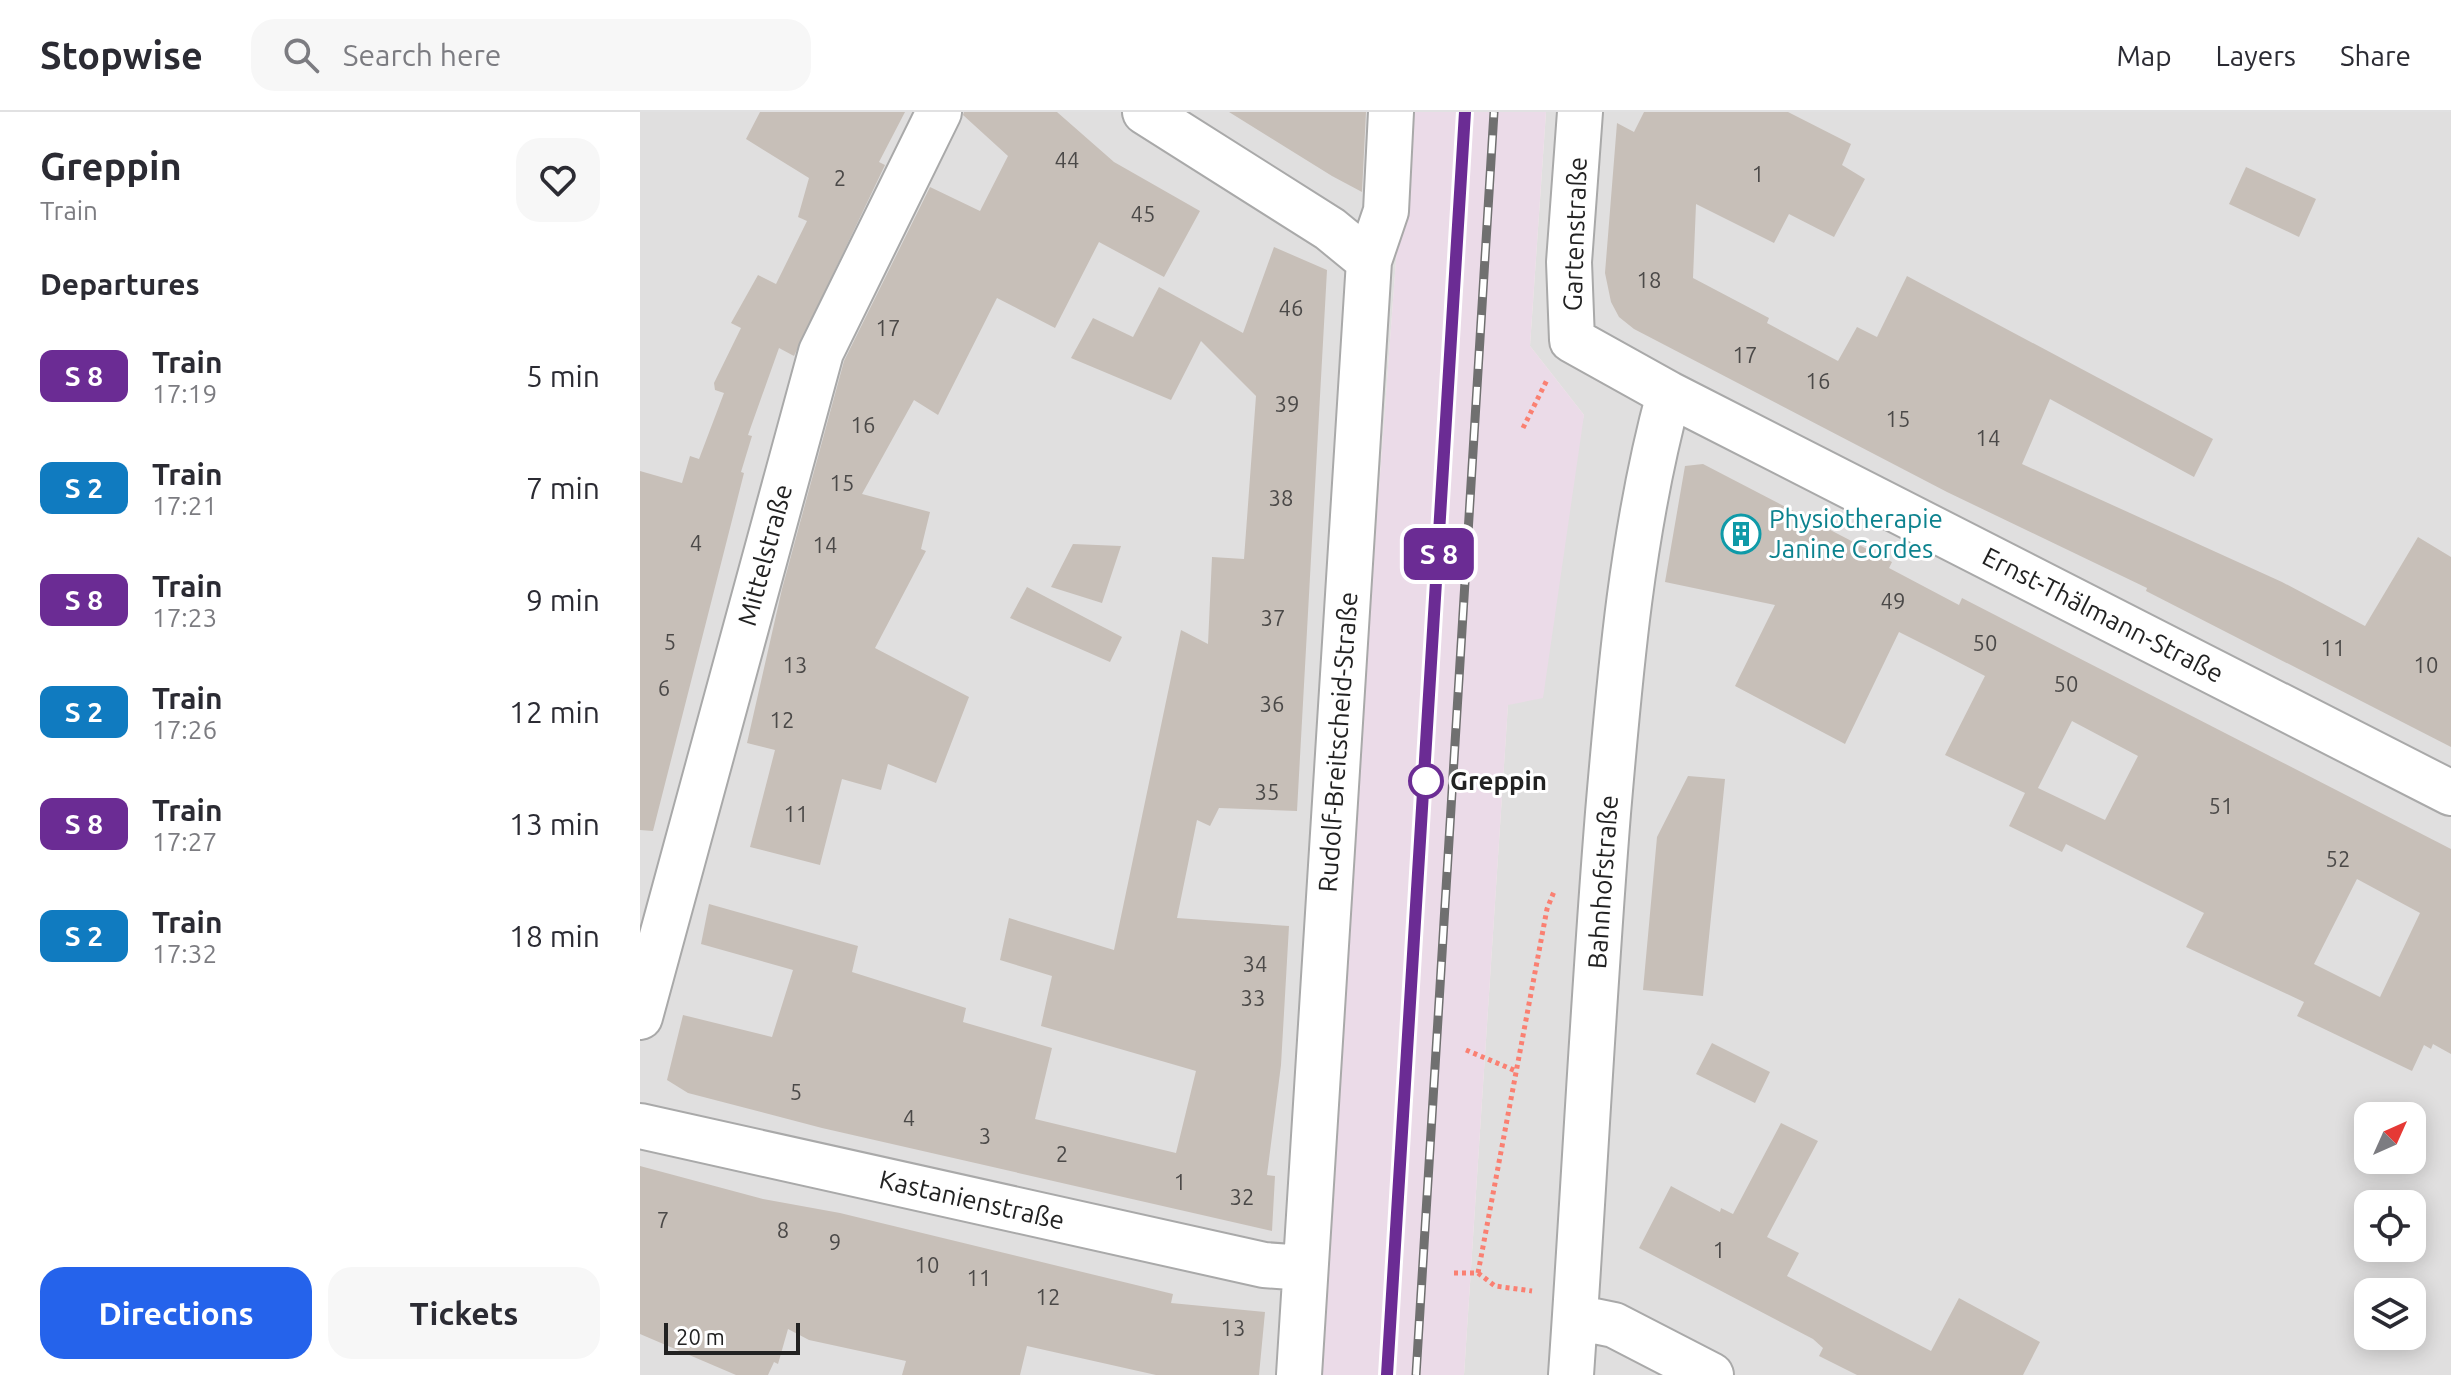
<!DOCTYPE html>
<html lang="en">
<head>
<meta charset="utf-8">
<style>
  :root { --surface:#fff; --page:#f7f7f7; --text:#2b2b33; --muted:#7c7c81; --line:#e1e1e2; --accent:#2563eb }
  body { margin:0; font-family:Ubuntu,sans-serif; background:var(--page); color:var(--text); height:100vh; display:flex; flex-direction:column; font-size:30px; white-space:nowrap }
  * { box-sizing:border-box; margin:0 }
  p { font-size:26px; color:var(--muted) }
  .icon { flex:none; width:44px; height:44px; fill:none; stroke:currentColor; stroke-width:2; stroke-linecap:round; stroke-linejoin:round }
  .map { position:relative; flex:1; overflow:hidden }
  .drawer { display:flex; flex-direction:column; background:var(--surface); width:640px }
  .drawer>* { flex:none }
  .badge { padding:0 16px; border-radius:12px; font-size:28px; line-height:52px }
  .needle { width:52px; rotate:45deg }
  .controls { position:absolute; left:1714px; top:990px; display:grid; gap:16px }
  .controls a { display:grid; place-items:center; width:72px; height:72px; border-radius:16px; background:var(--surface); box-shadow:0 4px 20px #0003; font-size:40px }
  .scale { position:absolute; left:24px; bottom:20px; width:136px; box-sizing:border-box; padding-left:8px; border:4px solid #222; border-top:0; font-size:22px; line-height:28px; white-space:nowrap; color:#222; -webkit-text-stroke:6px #fff; paint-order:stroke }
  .map>.badge { position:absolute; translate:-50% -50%; box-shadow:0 0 0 4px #fff }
  h2 { padding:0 40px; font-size:30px; line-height:72px }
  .round { display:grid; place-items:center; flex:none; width:84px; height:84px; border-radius:24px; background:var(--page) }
  .summary { display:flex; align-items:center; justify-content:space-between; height:136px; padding:0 40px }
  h1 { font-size:38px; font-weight:600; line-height:60px }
  .primary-button { display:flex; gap:16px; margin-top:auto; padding:16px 40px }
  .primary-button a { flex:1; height:92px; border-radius:24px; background:var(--accent); color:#fff; font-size:32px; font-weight:600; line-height:92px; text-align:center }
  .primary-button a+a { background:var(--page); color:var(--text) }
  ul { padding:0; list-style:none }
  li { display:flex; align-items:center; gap:24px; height:112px; padding:0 40px }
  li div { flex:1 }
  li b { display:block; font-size:30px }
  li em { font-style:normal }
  li .badge { min-width:88px; font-weight:700; text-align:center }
  header { display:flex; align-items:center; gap:48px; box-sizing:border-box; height:112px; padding:0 40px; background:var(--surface); border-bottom:2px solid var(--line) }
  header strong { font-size:38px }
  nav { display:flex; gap:44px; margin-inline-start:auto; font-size:28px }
  .search { width:560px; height:72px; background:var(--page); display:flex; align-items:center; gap:20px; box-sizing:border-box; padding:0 28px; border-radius:24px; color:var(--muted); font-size:30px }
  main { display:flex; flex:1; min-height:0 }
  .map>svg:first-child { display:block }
  .residential { fill:#e0dfdf; fill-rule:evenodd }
  .industrial { fill:#ebdbe8 }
  .building { fill:#c7bfb8; fill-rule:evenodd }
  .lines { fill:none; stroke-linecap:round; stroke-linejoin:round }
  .minor-casing { stroke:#a9a9a9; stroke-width:48 }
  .path { stroke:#fa8072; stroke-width:5; stroke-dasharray:4 4; stroke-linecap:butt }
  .minor { stroke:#fff; stroke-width:44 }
  .rail-casing { stroke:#707070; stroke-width:9 }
  .rail { stroke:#fff; stroke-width:6; stroke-dasharray:18; stroke-linecap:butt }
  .line-casing { stroke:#fff; stroke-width:18 }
  .line { stroke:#6b2c94; stroke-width:12 }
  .stop-dot { fill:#fff; stroke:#6b2c94; stroke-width:4 }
  .labels { text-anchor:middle; stroke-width:6; stroke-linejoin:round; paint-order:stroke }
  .number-label { font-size:22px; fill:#4b4948 }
  .street-label { font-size:26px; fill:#222; stroke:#fff }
  .culture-label { font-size:26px; fill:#0d838f; stroke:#fff; text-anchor:start }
  .stop-label { font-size:26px; font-weight:bold; fill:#222; stroke:#fff; text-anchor:start }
</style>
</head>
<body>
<header>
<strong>Stopwise</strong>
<div class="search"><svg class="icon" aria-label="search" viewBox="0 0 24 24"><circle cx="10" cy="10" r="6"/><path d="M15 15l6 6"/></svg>Search here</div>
<nav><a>Map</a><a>Layers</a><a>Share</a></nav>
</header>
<main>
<section class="drawer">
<div class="summary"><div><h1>Greppin</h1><p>Train</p></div><a class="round"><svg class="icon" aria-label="heart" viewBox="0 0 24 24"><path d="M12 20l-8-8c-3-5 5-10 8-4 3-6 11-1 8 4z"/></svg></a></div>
<h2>Departures</h2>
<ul>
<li><span class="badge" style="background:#6b2c94;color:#fff">S 8</span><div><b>Train</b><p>17:19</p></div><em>5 min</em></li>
<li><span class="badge" style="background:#107bc0;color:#fff">S 2</span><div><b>Train</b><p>17:21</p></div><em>7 min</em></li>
<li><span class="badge" style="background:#6b2c94;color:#fff">S 8</span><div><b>Train</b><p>17:23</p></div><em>9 min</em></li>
<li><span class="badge" style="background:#107bc0;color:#fff">S 2</span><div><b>Train</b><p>17:26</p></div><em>12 min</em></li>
<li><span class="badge" style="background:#6b2c94;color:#fff">S 8</span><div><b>Train</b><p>17:27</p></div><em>13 min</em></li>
<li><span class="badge" style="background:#107bc0;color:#fff">S 2</span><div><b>Train</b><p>17:32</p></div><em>18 min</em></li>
</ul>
<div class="primary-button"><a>Directions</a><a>Tickets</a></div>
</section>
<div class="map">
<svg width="1811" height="1263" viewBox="0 0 1811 1263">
  <rect width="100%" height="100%" fill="#f2efe9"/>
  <path class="residential" d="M0,0H767L673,1263H0Z
    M906,0H1811V1263H824L868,592L944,303L890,234ZM1728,1004H1772V1048H1728ZM1728,1092H1772V1136H1728ZM1728,1180H1772V1224H1728Z"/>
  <path class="industrial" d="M767,0H906L890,234L944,303L903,586L868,593L824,1263H673Z"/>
  <path class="building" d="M120,0H265L239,50L245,53L154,244L139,236L108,323L112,324L101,360L104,361L13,719L0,718V359L42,371L50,344L59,347L84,281L75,278L74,271L101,216L91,211L118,163L136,172L167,109L158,105L169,66L106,27Z
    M324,0H417L474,50L560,99L524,165L459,130L415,216L357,186L298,303L274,288L222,382L290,400L281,437L286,439L235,536L329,585L296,671L248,652L241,678L202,667L180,753L110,735L135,638L107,631L142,477L204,249L290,75L340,99L368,44L323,3Z
    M589,0H726L722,80L692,64Z
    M1004,0H1148L1211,32L1202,53L1225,67L1194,125L1149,102L1134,131L1056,92L1053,166L1129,206L1127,211L1198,249L1217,215L1237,225L1267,164L1573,327L1554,365L1410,287L1382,352L1642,470L1725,514L1778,425L1811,445V635L1506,479L1507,476L1307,380L994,217L979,205L971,190L965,161L977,11L994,20Z
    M1606,55L1676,87L1659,125L1589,92Z
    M634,135L687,158L657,699L579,696L570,714L557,708L537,806L649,814L641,953L627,1063L635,1064L632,1119L182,1016L48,981L27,968L43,903L132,925L153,858L61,832L69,792L218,834L212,860L326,896L323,910L412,936L395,1007L536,1041L556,959L401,914L412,864L360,848L369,806L474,838L541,518L568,532L572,445L604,447L616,284L561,229L531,288L431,246L453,206L493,225L519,175L603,221Z
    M1063,352L1252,450L1249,456L1319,493L1322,486L1811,737V942L1793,932L1791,937L1784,933L1772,959L1657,904L1664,890L1546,835L1564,801L1426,732L1422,740L1369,714L1385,681L1305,643L1345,564L1295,538L1259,520L1205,632L1095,574L1135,493L1025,470L1045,354ZM1432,609L1498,644L1465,708L1398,676ZM1717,767L1780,801L1740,885L1674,852Z
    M433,432L481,434L462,491L411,475Z
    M387,475L482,525L470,550L370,506Z
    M1048,664L1085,667L1063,884L1003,878L1017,725Z
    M1072,931L1130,960L1115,991L1056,962Z
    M1141,1011L1178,1029L1127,1125L1159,1141L1147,1164L1291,1239L1319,1186L1400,1230L1383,1263H1217L1179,1244L1183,1236L1173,1227L999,1136L1031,1074L1080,1100L1081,1096L1093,1102Z
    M0,1054L123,1087L200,1101L533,1182L531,1191L625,1200L619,1263H516L387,1234L380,1263H262L266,1249L169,1228L148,1217L138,1252L134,1250L128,1263H96L0,1222Z"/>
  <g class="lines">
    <defs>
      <path id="minor" d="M505,0L690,117L729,149
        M940,0L929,150L932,228L1029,282L1811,681
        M0,905L181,240L299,0
        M0,1014L624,1153L665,1156
        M935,1205L974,1213L1071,1263
        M659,1263L729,149L746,99L751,0
        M931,1263C944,1076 953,888 968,701C980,561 992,418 1029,282"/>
    </defs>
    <use href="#minor" class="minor-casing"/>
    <path class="path" d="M883,316L908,266
      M826,938L876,959
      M814,1161H838L907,797L915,777
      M838,1161L855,1174L892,1179"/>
    <use href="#minor" class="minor"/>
    <defs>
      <path id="rail" d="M747,1263L825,0
        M776,1263L854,0"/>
    </defs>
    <use href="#rail" class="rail-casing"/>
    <use href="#rail" class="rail"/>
  </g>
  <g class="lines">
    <defs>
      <path id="line" d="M747,1263L825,0"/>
    </defs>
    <use href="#line" class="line-casing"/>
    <use href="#line" class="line"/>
  </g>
  <defs>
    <symbol id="building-ring" viewBox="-11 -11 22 22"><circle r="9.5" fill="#fff" stroke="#0f9aa8" stroke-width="1.5"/><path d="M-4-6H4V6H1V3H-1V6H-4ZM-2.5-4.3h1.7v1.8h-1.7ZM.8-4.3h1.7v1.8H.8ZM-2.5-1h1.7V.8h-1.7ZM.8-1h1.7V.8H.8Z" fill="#0f9aa8"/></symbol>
  </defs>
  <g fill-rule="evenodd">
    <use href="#building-ring" x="1079" y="400" width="44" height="44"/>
  </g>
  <circle class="stop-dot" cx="786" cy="669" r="16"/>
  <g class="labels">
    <g class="number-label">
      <text x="427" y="56">44</text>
      <text x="1118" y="70">1</text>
      <text x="200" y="74">2</text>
      <text x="503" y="110">45</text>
      <text x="1009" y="176">18</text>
      <text x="651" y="204">46</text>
      <text x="248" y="224">17</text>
      <text x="1105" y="251">17</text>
      <text x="1178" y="277">16</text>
      <text x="647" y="300">39</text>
      <text x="1258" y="315">15</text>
      <text x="223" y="321">16</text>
      <text x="1348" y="334">14</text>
      <text x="202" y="379">15</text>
      <text x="641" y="394">38</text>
      <text x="56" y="439">4</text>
      <text x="185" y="441">14</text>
      <text x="1253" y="497">49</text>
      <text x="633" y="514">37</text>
      <text x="30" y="538">5</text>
      <text x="1345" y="539">50</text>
      <text x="1693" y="544">11</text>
      <text x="155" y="561">13</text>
      <text x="1786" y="561">10</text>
      <text x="1426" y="580">50</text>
      <text x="24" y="584">6</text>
      <text x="632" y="600">36</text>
      <text x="142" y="616">12</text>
      <text x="627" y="688">35</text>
      <text x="1581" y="702">51</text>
      <text x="156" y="710">11</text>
      <text x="1698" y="755">52</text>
      <text x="615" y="860">34</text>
      <text x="613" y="894">33</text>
      <text x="156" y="988">5</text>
      <text x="269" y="1014">4</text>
      <text x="345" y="1032">3</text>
      <text x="422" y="1050">2</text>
      <text x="540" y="1078">1</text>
      <text x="602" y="1093">32</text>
      <text x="23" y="1116">7</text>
      <text x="143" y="1126">8</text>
      <text x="195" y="1138">9</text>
      <text x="1079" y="1146">1</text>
      <text x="287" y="1161">10</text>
      <text x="339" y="1174">11</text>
      <text x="408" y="1193">12</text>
      <text x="593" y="1224">13</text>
    </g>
    <g class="street-label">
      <text transform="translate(935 122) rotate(-88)" y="9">Gartenstraße</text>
      <text transform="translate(125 443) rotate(-75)" y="9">Mittelstraße</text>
      <text transform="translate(1463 503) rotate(27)" y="9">Ernst-Thälmann-Straße</text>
      <text transform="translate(698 630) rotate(-86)" y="9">Rudolf-Breitscheid-Straße</text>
      <text transform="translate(963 770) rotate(-86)" y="9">Bahnhofstraße</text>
      <text transform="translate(332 1088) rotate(13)" y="9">Kastanienstraße</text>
    </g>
    <g class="culture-label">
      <text x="1129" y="416">Physiotherapie<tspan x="1129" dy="30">Janine Cordes</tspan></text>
    </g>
    <g class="stop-label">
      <text x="810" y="678">Greppin</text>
    </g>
  </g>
</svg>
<div class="controls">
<a><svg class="needle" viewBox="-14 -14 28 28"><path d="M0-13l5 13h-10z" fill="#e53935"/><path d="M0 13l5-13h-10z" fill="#7c7c81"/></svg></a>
<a><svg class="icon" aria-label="locate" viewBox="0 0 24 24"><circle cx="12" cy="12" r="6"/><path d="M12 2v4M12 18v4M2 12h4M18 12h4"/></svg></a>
<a><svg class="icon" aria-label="layers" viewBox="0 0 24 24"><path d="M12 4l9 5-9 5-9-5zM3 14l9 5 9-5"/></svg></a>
</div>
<div class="scale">20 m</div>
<b class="badge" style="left:799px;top:442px;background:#6b2c94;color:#fff">S 8</b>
</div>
</main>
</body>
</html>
